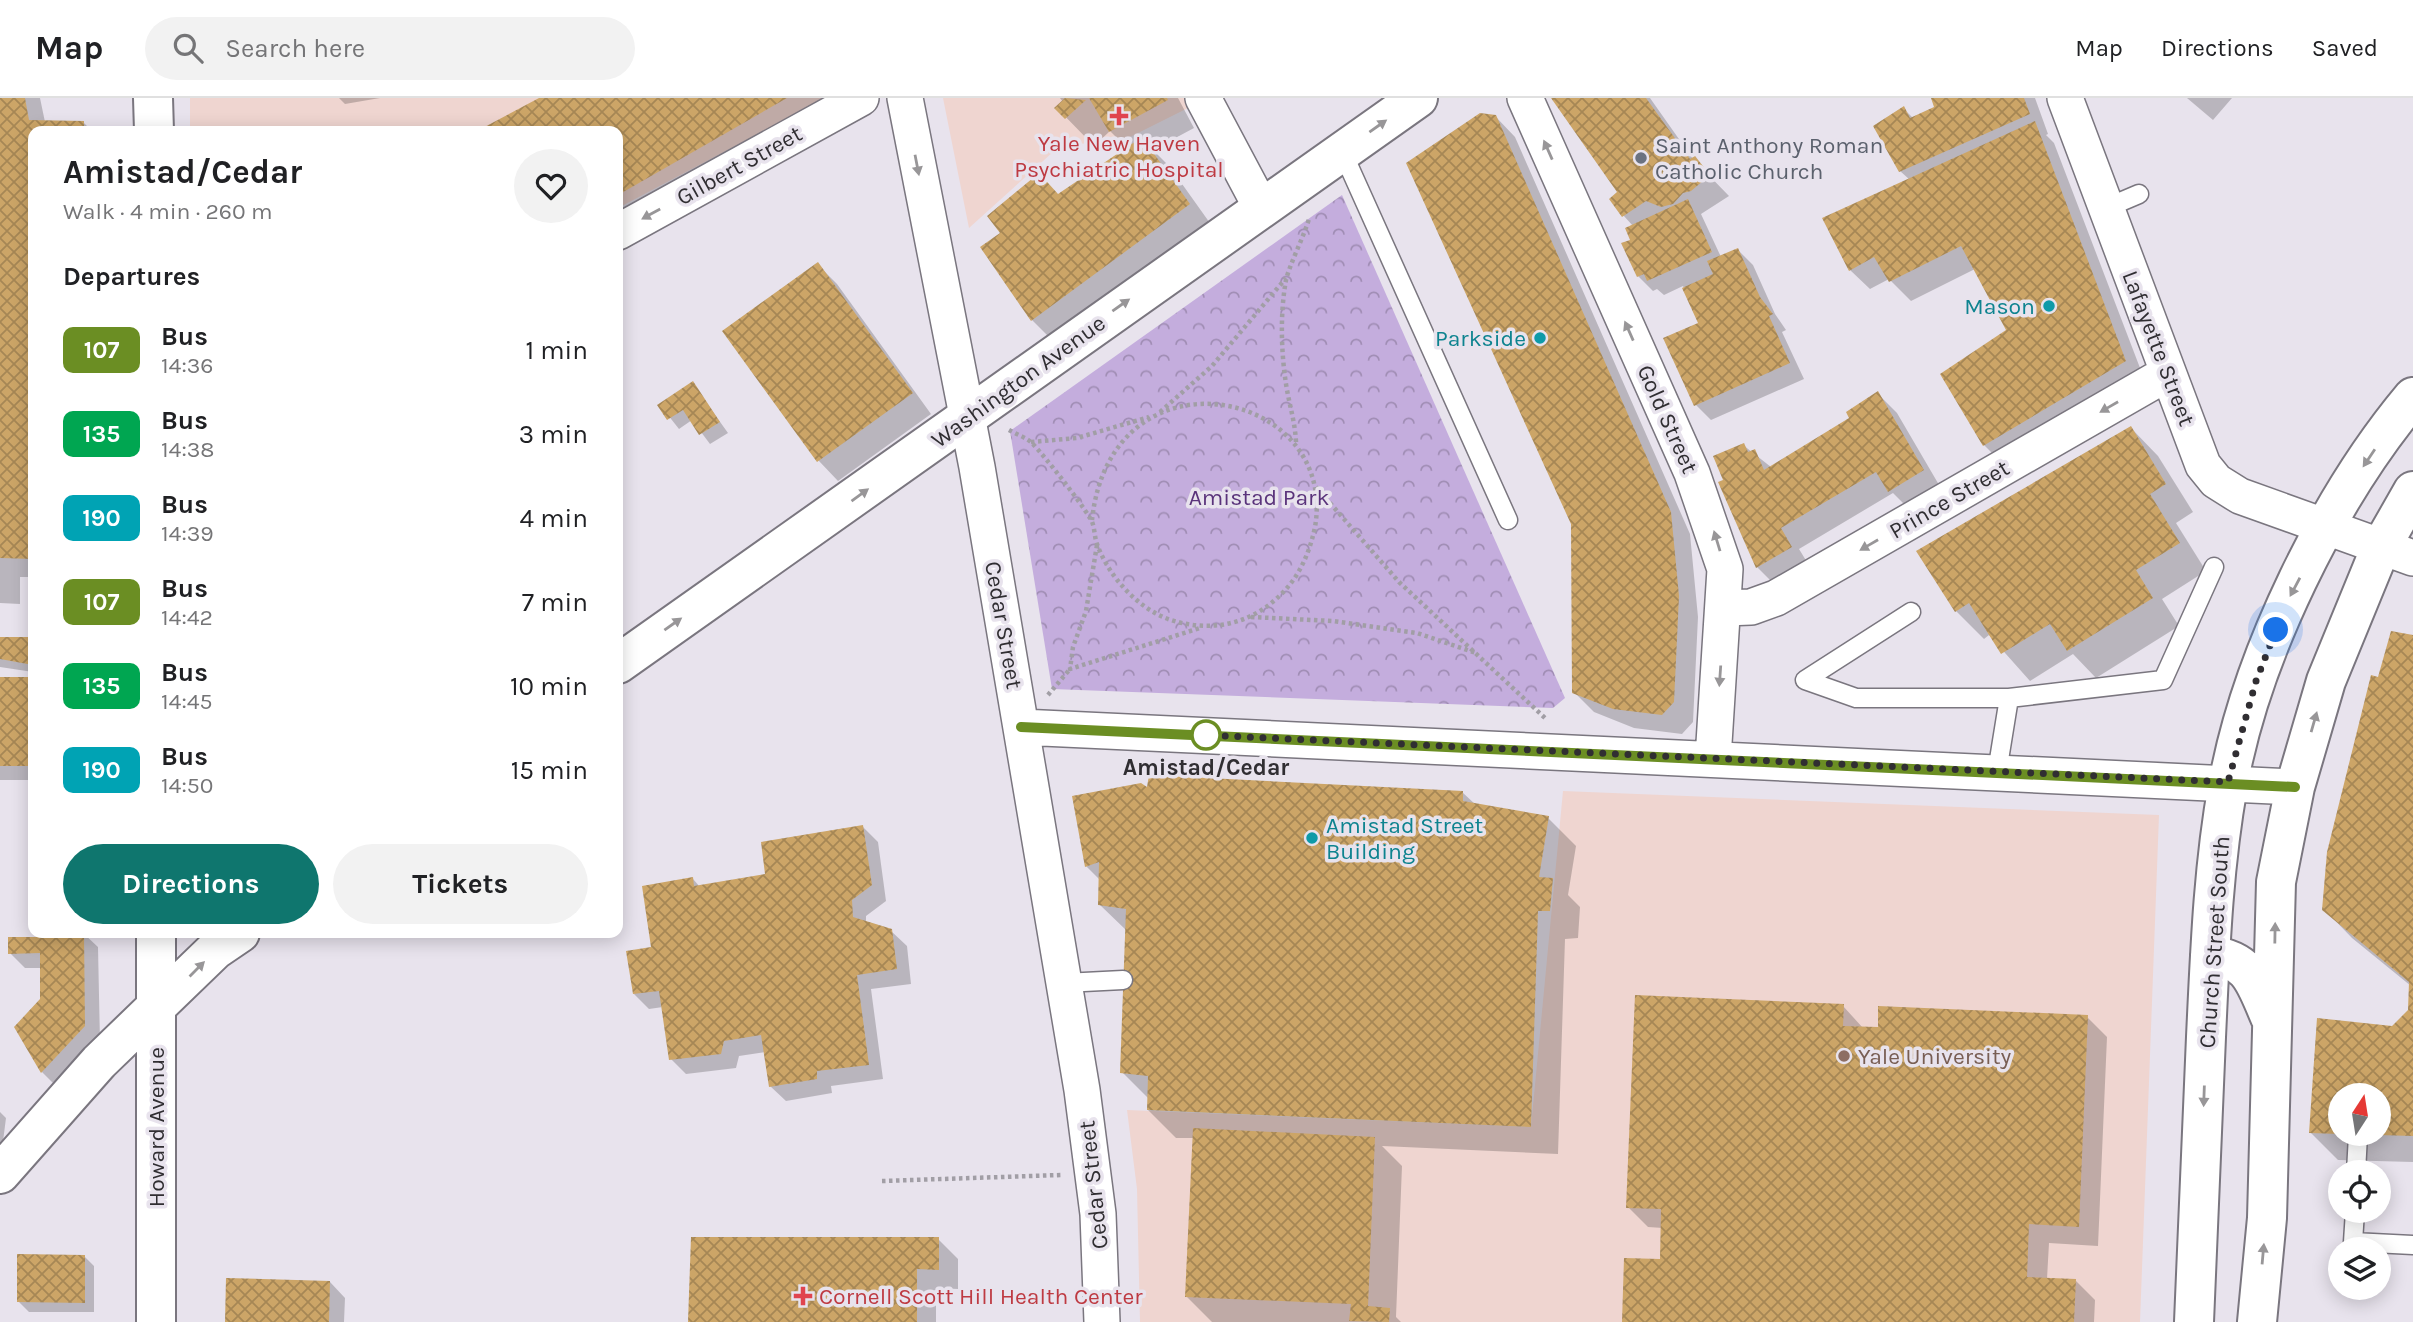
<!DOCTYPE html>
<html lang="en">
<head>
<meta charset="utf-8">
<style>
  :root { --surface:#fff; --page:#f2f2f2; --text:#202124; --muted:#757577; --line:#e0e0e0; --accent:#0f766e }
  body { margin:0; font-family:Karla,sans-serif; background:var(--page); color:var(--text); height:100vh; display:flex; flex-direction:column; font-size:26px; white-space:nowrap }
  * { box-sizing:border-box; margin:0 }
  p { font-size:23px; color:var(--muted) }
  .icon { flex:none; width:38px; height:38px; fill:none; stroke:currentColor; stroke-width:2; stroke-linecap:round; stroke-linejoin:round }
  .map { position:relative; flex:1; overflow:hidden }
  .side { position:absolute; left:28px; top:28px; width:595px; height:812px; display:flex; flex-direction:column; background:var(--surface); border-radius:14px; box-shadow:0 4px 18px #0003 }
  .side>* { flex:none }
  .badge { padding:0 14px; border-radius:10px; font-size:24px; line-height:46px }
  .needle { width:46px; rotate:12deg }
  .fabs { position:absolute; left:2328px; top:985px; display:grid; gap:14px }
  .fabs a { display:grid; place-items:center; width:63px; height:63px; border-radius:50%; background:var(--surface); box-shadow:0 4px 18px #0003; font-size:35px }
  .you { position:absolute; width:35px; height:35px; margin:-18px; border:5px solid #fff; border-radius:50%; background:#1a73e8; box-shadow:0 0 0 10px #1a73e833 }
  .map>.badge { position:absolute; translate:-50% -50%; box-shadow:0 0 0 4px #fff }
  h2 { padding:0 35px; font-size:26px; line-height:63px }
  .round { display:grid; place-items:center; flex:none; width:74px; height:74px; border-radius:37px; background:var(--page) }
  .headline { display:flex; align-items:center; justify-content:space-between; height:119px; padding:0 35px }
  h1 { font-size:33px; font-weight:700; line-height:52px }
  .action { display:flex; gap:14px; margin-top:auto; padding:14px 35px }
  .action a { flex:1; height:80px; border-radius:42px; background:var(--accent); color:#fff; font-size:28px; font-weight:700; line-height:80px; text-align:center }
  .action a+a { background:var(--page); color:var(--text) }
  ul { padding:0; list-style:none }
  li { display:flex; align-items:center; gap:21px; height:84px; padding:0 35px }
  li div { flex:1 }
  li b { display:block; font-size:26px }
  li em { font-style:normal }
  li .badge { min-width:77px; font-weight:700; text-align:center }
  header { display:flex; align-items:center; gap:42px; box-sizing:border-box; height:98px; padding:0 35px; background:var(--surface); border-bottom:2px solid var(--line) }
  header strong { font-size:33px }
  nav { display:flex; gap:38px; margin-inline-start:auto; font-size:24px }
  .search { width:490px; height:63px; background:var(--page); display:flex; align-items:center; gap:18px; box-sizing:border-box; padding:0 24px; border-radius:38px; color:var(--muted); font-size:26px }
  .map>svg:first-child { display:block }
  .education { fill:#efd5d0 }
  .park { fill:url(#park-crowns) }
  .shadow { fill:#0003; fill-rule:evenodd }
  .building { fill:url(#building-cross-hatch) }
  .lines { fill:none; stroke-linecap:round; stroke-linejoin:round }
  .service-casing { stroke:#7a767f; stroke-width:21 }
  .minor-casing { stroke:#7a767f; stroke-width:38 }
  .secondary-casing { stroke:#7a767f; stroke-width:42 }
  .path { stroke:#a19ea5; stroke-width:4.5; stroke-dasharray:3.5 3.5; stroke-linecap:butt }
  .service { stroke:#fff; stroke-width:18 }
  .minor { stroke:#fff; stroke-width:35 }
  .secondary { stroke:#fff; stroke-width:38 }
  .oneway { fill:#989698 }
  .line-casing { stroke:#fff; stroke-width:16 }
  .line { stroke:#6b8e23; stroke-width:10 }
  .walk { stroke:#302e32; stroke-width:7; stroke-dasharray:0 12.6 }
  .health-dot { fill:#e0444e; stroke:#e8e3ed; stroke-width:2.5 }
  .worship-dot { fill:#6b7280; stroke:#e8e3ed; stroke-width:2.5 }
  .culture-dot { fill:#0f9aa8; stroke:#e8e3ed; stroke-width:2.5 }
  .stop-dot { fill:#fff; stroke:#6b8e23; stroke-width:3.5 }
  .education-dot { fill:#8d6e63; stroke:#e8e3ed; stroke-width:2.5 }
  .labels { text-anchor:middle; stroke-width:7; stroke-linejoin:round; paint-order:stroke }
  .health-label { font-size:23px; fill:#be3a42; stroke:#e8e3ed }
  .worship-label { font-size:23px; fill:#5b616d; stroke:#e8e3ed; text-anchor:start }
  .street-label { font-size:23px; fill:#302e32; stroke:#e8e3ed }
  .culture-label { font-size:23px; fill:#0d838f; stroke:#e8e3ed; text-anchor:end }
  .park-label { font-size:23px; fill:#5a337b; stroke:#e8e3ed }
  .stop-label { font-size:23px; font-weight:bold; fill:#302e32; stroke:#e8e3ed }
  .education-label { font-size:23px; fill:#785e54; stroke:#e8e3ed; text-anchor:start }
</style>
</head>
<body>
<header>
<strong>Map</strong>
<div class="search"><svg class="icon" aria-label="search" viewBox="0 0 24 24"><circle cx="10" cy="10" r="6"/><path d="M15 15l6 6"/></svg>Search here</div>
<nav><a>Map</a><a>Directions</a><a>Saved</a></nav>
</header>
<div class="map">
<svg width="2413" height="1224" viewBox="0 0 2413 1224">
  <defs>
    <pattern id="park-crowns" width="20" height="18" patternUnits="userSpaceOnUse" patternTransform="scale(1.75)"><rect width="20" height="18" fill="#c4addd"/><path d="M2 6a3 3 0 1 1 6 0M12 15a3 3 0 1 1 6 0" fill="none" stroke="#a08db4"/></pattern>
    <pattern id="building-cross-hatch" width="8" height="8" patternUnits="userSpaceOnUse" patternTransform="scale(1.75)"><rect width="8" height="8" fill="#cca567"/><path d="M0 0l8 8M0 8l8-8" fill="none" stroke="#a68755"/></pattern>
  </defs>
  <rect width="100%" height="100%" fill="#e8e3ed"/>
  <path class="education" d="M190,0H826L618,110V33H190Z
    M943,0H1208L1112,48L1064,44L969,130Z
    M1563,693L2159,717L2140,1224H1140L1137,1091L1127,1012L1531,1029Z"/>
  <path class="park" d="M1342,97L1565,600L1553,610L1052,591L1010,333Z"/>
  <path class="shadow" d="M0,0H40L45,24H83L92,33H33V479H20V506L0,505Z
    M339,0H380L345,6Z
    M543,0H863L618,140V33H480Z
    M1060,0H1178L1194,30L1153,52L1170,69L1217,135L1060,250L1032,222L1059,98L1128,51L1110,33L1094,48L1057,10L1063,4Z
    M1553,0H1650L1693,61L1729,98L1701,116L1721,159L1738,152L1753,167L1775,216L1786,232L1782,234L1804,281L1711,322L1696,307L1701,226L1683,188L1664,197L1657,191L1653,193L1638,178L1632,143L1633,128L1623,117L1619,94Z
    M1933,0H2035L2048,36L2046,37L2054,45L2145,283L2004,367L1984,347L2008,233L1975,171L1911,203L1889,181L1870,191L1850,172L1910,82L1900,73L1904,11L1914,21L1936,10Z
    M2187,0H2232L2213,22Z
    M1495,18L1515,39L1690,436L1698,519L1693,624L1682,636L1634,630L1594,614L1574,594L1572,426Z
    M817,166L837,186L931,316L838,383L819,363L724,233Z
    M693,286L728,335L710,346L692,322L679,331L660,307Z
    M1878,296L1897,315L1942,392L1910,412L1893,395L1799,451L1810,469L1777,489L1757,469L1726,383L1743,347L1771,369L1852,321Z
    M2131,330L2158,358L2193,414L2176,425L2206,473L2162,501L2179,528L2096,580L2073,556L2030,583L1989,537L1984,541L1956,513Z
    M2392,535L2413,539V1064L2338,1062L2311,1035L2319,922L2393,930L2410,913L2411,888L2352,840L2324,811L2329,754L2372,579L2379,581ZM2340,998H2378V1036H2340Z
    M0,541H33V574L0,569Z
    M0,581H33V682H0Z
    M1148,692L1462,694L1476,707L1548,720L1576,748L1568,797L1580,809L1578,840L1565,841L1558,1056L1382,1048L1402,1068L1396,1219L1401,1224H1212L1186,1198L1194,1040H1176L1148,1012L1149,1001L1122,974L1127,833L1100,807L1101,783L1086,768Z
    M863,729L878,744L886,803L866,818V825L891,833L907,848L911,886L871,891L883,981L831,988L832,995L786,1003L770,988L765,954L739,958L736,970L686,976L671,961L663,909L649,911L634,896L653,851L693,781L700,789L767,777Z
    M41,835H83L98,849L100,944L57,989L42,974L16,929L42,902V870H25L10,855L41,840Z
    M1843,908L1863,930L2087,919L2107,939L2098,1148L2049,1145L2047,1181L2075,1182L2095,1202L2094,1224H1624L1661,1163L1663,1130L1648,1129L1628,1109Z
    M0,1014L6,1020L0,1067Z
    M938,1141L958,1161V1191L936,1190V1224H690Z
    M84,1158L94,1168V1214H29L19,1204Z
    M330,1184L345,1200L344,1224H227Z"/>
  <path class="building" d="M0,0H25L29,22L84,23V33H33V461L0,460Z
    M539,0H787L618,97V33H477Z
    M1065,0L1086,2L1065,21L1054,10Z
    M1089,0H1167L1168,2L1109,34Z
    M1551,0H1646L1690,61L1695,58L1710,77L1691,93L1683,95L1673,106L1661,109L1646,103L1622,119L1609,101L1617,94Z
    M1931,0H2024L2030,16L1899,74L1873,28L1904,8L1910,20L1934,9Z
    M1480,15L1496,17L1671,414L1679,498L1674,604L1662,617L1613,611L1572,595L1571,426L1406,65Z
    M2035,23L2126,263L1983,348L1940,276L2006,232L1961,148L1889,184L1874,159L1849,173L1822,120Z
    M1142,39L1190,106L1031,223L980,149L1000,135L987,118L1039,75L1058,96Z
    M1688,101L1712,154L1647,183L1644,176L1637,179L1621,145L1630,142L1625,130Z
    M1738,150L1760,199L1773,216L1769,218L1790,265L1694,308L1663,240L1698,225L1682,190L1713,176L1707,163Z
    M818,164L913,295L817,364L722,233Z
    M693,283L720,324L699,337L683,312L667,322L657,307Z
    M1878,293L1924,372L1888,394L1876,374L1781,430L1792,449L1756,470L1718,384L1723,382L1713,358L1744,345L1748,354L1755,351L1764,372L1849,320L1846,314Z
    M2131,328L2166,386L2150,396L2180,445L2136,472L2153,500L2067,553L2050,526L2001,556L1969,505L1955,514L1916,453Z
    M2391,533L2413,537V1038L2378,1037V998H2340V1036L2309,1035L2317,920L2392,928L2408,912L2409,884L2322,812L2327,754L2371,577L2378,579Z
    M0,539H33V567L0,561Z
    M0,579H33V668H0Z
    M1149,677L1463,693V703L1549,718L1539,779L1553,780L1550,813H1538L1531,1029L1147,1012L1148,978L1120,975L1126,811L1098,807L1099,764L1085,769L1072,698L1141,685L1147,689Z
    M863,727L872,787L852,802L853,819L892,831L897,871L857,877L869,967L817,973V981L769,989L761,937L724,943L721,956L669,962L659,893L633,896L626,853L651,849L642,788L693,779L694,788L765,776L761,744Z
    M39,835H84L85,928L41,975L14,929L40,901V855L8,856V839H39Z
    M1635,897L1844,906L1843,928L1878,929V908L2088,917L2079,1129L2029,1126L2027,1179L2076,1181L2074,1224H1622L1624,1160L1660,1161L1661,1111L1626,1110Z
    M1193,1030L1375,1039L1368,1208L1390,1210L1389,1224L1349,1223L1351,1206L1185,1199Z
    M691,1139H939V1172L917,1171V1224H688Z
    M17,1156L85,1157V1205L17,1204Z
    M226,1180L330,1183L329,1224H225Z"/>
  <g class="lines">
    <defs>
      <path id="service" d="M1342,53L1508,422
        M2106,110L2139,96
        M1911,514L1805,582L1856,600H2009
        M1997,674L2009,600L2163,582L2214,469
        M1064,885L1123,882
        M2356,1074L2358,1037
        M2355,1113L2353,1144L2413,1147"/>
      <path id="minor" d="M905,0L977,369L1082,992L1098,1116L1102,1224
        M1203,0L1261,109
        M1525,0L1692,375L1725,471L1713,661
        M2065,0L2203,367L2216,383L2240,398L2413,460
        M618,134L861,0
        M1725,510L1751,509L1776,500L2168,275
        M1021,629L2295,689"/>
      <path id="secondary" d="M153,0L154,33
        M618,566L1418,0
        M156,835V1224
        M2210,857C2251,862 2255,885 2270,919
        M0,1076L99,964L215,852L240,835
        M2194,1224C2198,1129 2202,1034 2206,939C2210,854 2213,770 2228,687C2251,558 2329,399 2413,299
        M2257,1224L2267,1120L2276,784L2295,689L2326,583L2381,449L2413,393"/>
    </defs>
    <use href="#service" class="service-casing"/>
    <use href="#minor" class="minor-casing"/>
    <use href="#secondary" class="secondary-casing"/>
    <path class="path" d="M1160,314L1212,268L1286,180
      M1009,332C1016,336 1027,340 1032,345C1047,361 1079,402 1090,420C1095,427 1094,438 1097,446C1108,477 1136,509 1168,521C1205,534 1245,529 1276,501C1298,482 1309,457 1315,429C1339,290 1111,244 1092,422
      M1031,344L1077,340L1149,319
      M1296,344C1295,323 1289,306 1286,286C1281,253 1280,215 1286,182C1289,168 1304,138 1309,121
      M1316,389L1399,484L1545,620
      M1097,447L1086,513L1073,549L1070,571L1200,530
      M1251,519L1333,523L1417,535L1476,555
      M1048,597L1070,571
      M882,1083L1061,1077"/>
    <use href="#service" class="service"/>
    <use href="#minor" class="minor"/>
    <use href="#secondary" class="secondary"/>
  </g>
  <defs><path id="oneway-solid" d="M-6-.8H1V-3.2L6.5 0L1 3.2V.8H-6Z" transform="scale(1.75)"/></defs>
  <g class="oneway">
    <use href="#oneway-solid" transform="translate(1378 28) rotate(-35)"/>
    <use href="#oneway-solid" transform="translate(1548 52) rotate(-114)"/>
    <use href="#oneway-solid" transform="translate(917 67) rotate(79)"/>
    <use href="#oneway-solid" transform="translate(651 116) rotate(151)"/>
    <use href="#oneway-solid" transform="translate(1121 207) rotate(-35)"/>
    <use href="#oneway-solid" transform="translate(1629 233) rotate(-114)"/>
    <use href="#oneway-solid" transform="translate(2109 309) rotate(150)"/>
    <use href="#oneway-solid" transform="translate(2369 360) rotate(124)"/>
    <use href="#oneway-solid" transform="translate(860 397) rotate(-36)"/>
    <use href="#oneway-solid" transform="translate(1717 443) rotate(-107)"/>
    <use href="#oneway-solid" transform="translate(1869 447) rotate(150)"/>
    <use href="#oneway-solid" transform="translate(2295 489) rotate(118)"/>
    <use href="#oneway-solid" transform="translate(673 526) rotate(-35)"/>
    <use href="#oneway-solid" transform="translate(1720 578) rotate(94)"/>
    <use href="#oneway-solid" transform="translate(2314 624) rotate(-74)"/>
    <use href="#oneway-solid" transform="translate(2275 835) rotate(-89)"/>
    <use href="#oneway-solid" transform="translate(197 871) rotate(-45)"/>
    <use href="#oneway-solid" transform="translate(2204 998) rotate(92)"/>
    <use href="#oneway-solid" transform="translate(2263 1156) rotate(-85)"/>
  </g>
  <g class="lines">
    <defs>
      <path id="line" d="M1021,629L2295,689"/>
    </defs>
    <use href="#line" class="line-casing"/>
    <use href="#line" class="line"/>
    <path class="walk" d="M1206,637H1203L2228,684L2256,583L2276,532"/>
  </g>
  <g class="health-dot">
    <path d="M1115.5 7.5h7v7h7v7h-7v7h-7v-7h-7v-7h7z"/>
    <path d="M799.5 1187.5h7v7h7v7h-7v7h-7v-7h-7v-7h7z"/>
  </g>
  <circle class="worship-dot" cx="1641" cy="60" r="7"/>
  <g class="culture-dot">
    <circle cx="2049" cy="208" r="7"/>
    <circle cx="1540" cy="240" r="7"/>
    <circle cx="1312" cy="740" r="7"/>
  </g>
  <circle class="stop-dot" cx="1206" cy="637" r="14"/>
  <circle class="education-dot" cx="1844" cy="958" r="7"/>
  <g class="labels">
    <g class="health-label">
      <text x="1119" y="53">Yale New Haven<tspan x="1119" dy="26">Psychiatric Hospital</tspan></text>
      <text x="819" y="1206" text-anchor="start">Cornell Scott Hill Health Center</text>
    </g>
    <g class="worship-label">
      <text x="1655" y="55">Saint Anthony Roman<tspan x="1655" dy="26">Catholic Church</tspan></text>
    </g>
    <g class="street-label">
      <text transform="translate(739 67) rotate(-29)" y="8">Gilbert Street</text>
      <text transform="translate(2159 250) rotate(69)" y="8">Lafayette Street</text>
      <text transform="translate(1018 283) rotate(-36)" y="8">Washington Avenue</text>
      <text transform="translate(1668 321) rotate(66)" y="8">Gold Street</text>
      <text transform="translate(1949 401) rotate(-30)" y="8">Prince Street</text>
      <text transform="translate(1004 527) rotate(80)" y="8">Cedar Street</text>
      <text transform="translate(2214 844) rotate(-86)" y="8">Church Street South</text>
      <text transform="translate(156 1029) rotate(-90)" y="8">Howard Avenue</text>
      <text transform="translate(1093 1087) rotate(-96)" y="8">Cedar Street</text>
    </g>
    <g class="culture-label">
      <text x="2035" y="216">Mason</text>
      <text x="1526" y="248">Parkside</text>
      <text x="1326" y="735" text-anchor="start">Amistad Street<tspan x="1326" dy="26">Building</tspan></text>
    </g>
    <g class="park-label">
      <text x="1259" y="407">Amistad Park</text>
    </g>
    <g class="stop-label">
      <text x="1206" y="677">Amistad/Cedar</text>
    </g>
    <g class="education-label">
      <text x="1858" y="966">Yale University</text>
    </g>
  </g>
</svg>
<div class="fabs">
<a><svg class="needle" viewBox="-14 -14 28 28"><path d="M0-13l5 13h-10z" fill="#e53935"/><path d="M0 13l5-13h-10z" fill="#757577"/></svg></a>
<a><svg class="icon" aria-label="locate" viewBox="0 0 24 24"><circle cx="12" cy="12" r="6"/><path d="M12 2v4M12 18v4M2 12h4M18 12h4"/></svg></a>
<a><svg class="icon" aria-label="layers" viewBox="0 0 24 24"><path d="M12 4l9 5-9 5-9-5zM3 14l9 5 9-5"/></svg></a>
</div>
<div class="you" style="left:2276px;top:532px"></div>
<section class="side">
<div class="headline"><div><h1>Amistad/Cedar</h1><p>Walk · 4 min · 260 m</p></div><a class="round"><svg class="icon" aria-label="heart" viewBox="0 0 24 24"><path d="M12 20l-8-8c-3-5 5-10 8-4 3-6 11-1 8 4z"/></svg></a></div>
<h2>Departures</h2>
<ul>
<li><span class="badge" style="background:#6b8e23;color:#fff">107</span><div><b>Bus</b><p>14:36</p></div><em>1 min</em></li>
<li><span class="badge" style="background:#00a651;color:#fff">135</span><div><b>Bus</b><p>14:38</p></div><em>3 min</em></li>
<li><span class="badge" style="background:#00a3b4;color:#fff">190</span><div><b>Bus</b><p>14:39</p></div><em>4 min</em></li>
<li><span class="badge" style="background:#6b8e23;color:#fff">107</span><div><b>Bus</b><p>14:42</p></div><em>7 min</em></li>
<li><span class="badge" style="background:#00a651;color:#fff">135</span><div><b>Bus</b><p>14:45</p></div><em>10 min</em></li>
<li><span class="badge" style="background:#00a3b4;color:#fff">190</span><div><b>Bus</b><p>14:50</p></div><em>15 min</em></li>
</ul>
<div class="action"><a>Directions</a><a>Tickets</a></div>
</section>
</div>
</body>
</html>
